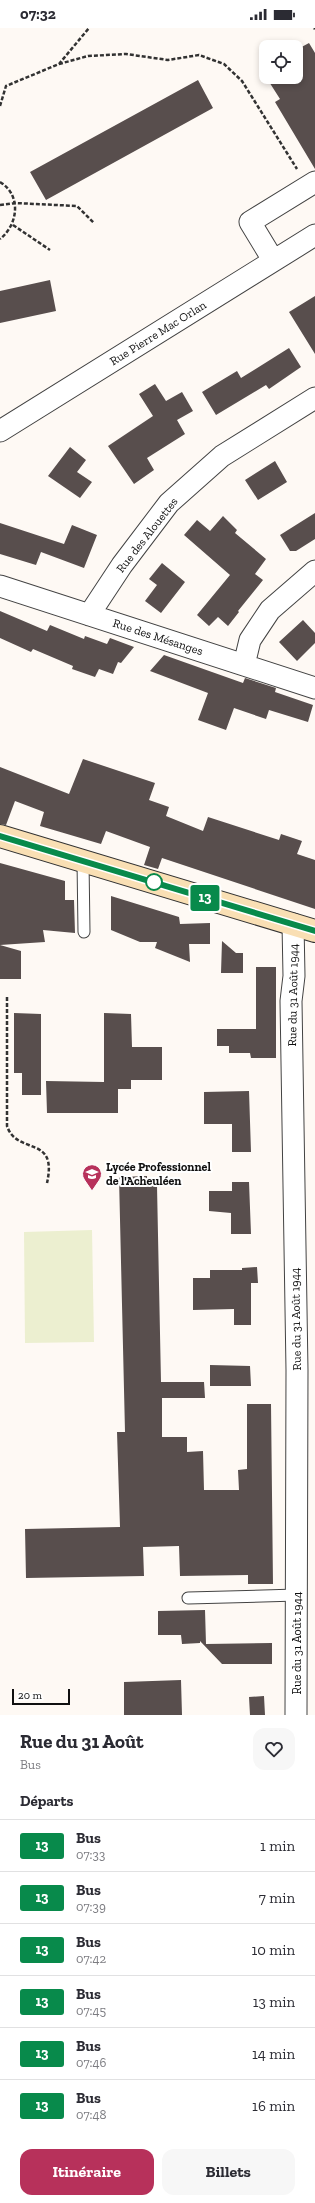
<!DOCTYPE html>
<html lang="fr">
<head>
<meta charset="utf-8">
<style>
  :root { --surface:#fff; --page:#f7f7f7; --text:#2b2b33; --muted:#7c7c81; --line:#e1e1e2; --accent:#b7315b }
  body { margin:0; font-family:"Zilla Slab",serif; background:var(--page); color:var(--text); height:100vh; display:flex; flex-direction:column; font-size:15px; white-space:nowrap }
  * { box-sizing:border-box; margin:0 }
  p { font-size:13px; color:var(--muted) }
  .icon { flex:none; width:22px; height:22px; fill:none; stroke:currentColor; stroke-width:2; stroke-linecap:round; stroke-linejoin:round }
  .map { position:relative; height:1687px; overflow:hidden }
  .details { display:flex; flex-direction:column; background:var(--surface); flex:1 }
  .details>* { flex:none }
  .badge { padding:0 8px; border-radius:3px; font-size:14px; line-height:26px }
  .tools { position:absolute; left:259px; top:12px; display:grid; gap:8px }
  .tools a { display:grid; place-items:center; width:44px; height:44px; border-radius:8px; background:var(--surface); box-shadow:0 2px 6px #0003; font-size:20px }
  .scale { position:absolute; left:12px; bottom:10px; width:58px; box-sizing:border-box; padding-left:4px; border:2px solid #101010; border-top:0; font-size:11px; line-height:14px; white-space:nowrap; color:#101010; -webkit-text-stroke:3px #fff; paint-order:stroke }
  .map>.badge { position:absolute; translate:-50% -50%; box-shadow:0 0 0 2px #fff }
  h2 { padding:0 20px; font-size:15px; line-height:36px }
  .round { display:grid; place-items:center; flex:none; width:42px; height:42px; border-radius:12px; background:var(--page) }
  .headline { display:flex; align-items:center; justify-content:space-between; height:68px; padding:0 20px }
  h1 { font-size:19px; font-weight:800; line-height:30px }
  .action { display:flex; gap:8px; margin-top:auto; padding:8px 20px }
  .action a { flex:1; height:46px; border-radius:12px; background:var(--accent); color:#fff; font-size:16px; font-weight:800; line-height:46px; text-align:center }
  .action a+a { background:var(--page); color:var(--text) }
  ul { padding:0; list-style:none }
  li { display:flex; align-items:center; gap:12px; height:52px; padding:0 20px; border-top:1px solid var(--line) }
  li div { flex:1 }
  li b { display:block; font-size:15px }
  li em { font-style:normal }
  li .badge { min-width:44px; font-weight:700; text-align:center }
  .status { display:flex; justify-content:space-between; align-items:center; height:28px; padding:0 20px; background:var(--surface); direction:ltr }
  .status svg { height:11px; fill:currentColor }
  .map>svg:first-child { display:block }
  .pitch { fill:#ecefd0 }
  .building { fill:#584e4d }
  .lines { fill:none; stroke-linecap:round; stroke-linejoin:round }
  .lane-casing { stroke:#434343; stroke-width:13 }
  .street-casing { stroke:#434343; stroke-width:23 }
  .secondary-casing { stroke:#323232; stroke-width:24 }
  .path { stroke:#323232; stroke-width:2.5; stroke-dasharray:4 2; stroke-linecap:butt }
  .lane { stroke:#fff; stroke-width:11 }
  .street { stroke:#fff; stroke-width:21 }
  .secondary { stroke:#f9dfb4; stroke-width:22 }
  .line-casing { stroke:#fff; stroke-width:9 }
  .line { stroke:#088a4b; stroke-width:6 }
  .stop-dot { fill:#fff; stroke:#088a4b; stroke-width:2 }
  .labels { text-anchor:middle; stroke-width:4; stroke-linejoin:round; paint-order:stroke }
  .street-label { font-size:12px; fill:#101010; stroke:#fff }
  .poi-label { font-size:12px; font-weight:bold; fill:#101010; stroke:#fff; text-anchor:start }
</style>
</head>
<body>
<div class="status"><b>07:32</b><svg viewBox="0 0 49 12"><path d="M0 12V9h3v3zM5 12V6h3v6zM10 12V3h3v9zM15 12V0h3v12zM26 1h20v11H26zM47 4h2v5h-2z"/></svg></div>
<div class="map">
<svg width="315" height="1687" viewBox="0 0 315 1687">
  <rect width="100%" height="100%" fill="#fef9f4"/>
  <path class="pitch" d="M92,1202L94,1314L25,1315L24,1204Z"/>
  <path class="building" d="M309,15L315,25V141L275,74L280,71L266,49H296V22Z
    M198,52L213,80L46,172L30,144Z
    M50,252L56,283L0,295V263Z
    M315,268V326L289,284Z
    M289,320L301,339L269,361L266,357L216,387L202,364L237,343L241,350Z
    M155,356L166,373L182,364L193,383L177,392L185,406L147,430L154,442L134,456L108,418L153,388L139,366Z
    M70,419L86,432L77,444L92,454L80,470L48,448Z
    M275,433L287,454L258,472L245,452Z
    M315,485V511L296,523H290L280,507Z
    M223,488L237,502L235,505L266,531L255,546L263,552L238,583L239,584L228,598L218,589L209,598L197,587L230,547L184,507L197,492L210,503Z
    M0,495L64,516L72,497L97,507L84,540L41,524L36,537L0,526Z
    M162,535L185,554L161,585L145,573L157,557L149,551Z
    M0,583L47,603L50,597L84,611L85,608L107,616L110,610L134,619L121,635L118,634L113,646L99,641L95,649L72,641L73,638L33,621L31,624L0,610Z
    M303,592L315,605V615L297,633L279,614Z
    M164,627L243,655L245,650L276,660L275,664L313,677L308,694L269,682L266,691L234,680L226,702L198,692L208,665L150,643Z
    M83,731L155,755L149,772L169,779L166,788L203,803L208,789L279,812L281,806L302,813L297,826L315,832V881L162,830L158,841L144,837L150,819L106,803L101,816L40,798L44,784L15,773L6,797L0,796V739L69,766Z
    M0,835L65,853V872H74L75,905L43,902L45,914L0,917L21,923V951H0Z
    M111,868L179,889L180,896L210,895V916H189L190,934L155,920L157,914H140L111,902Z
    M222,913L236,925H243V945H221Z
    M256,939H276V1030H251L250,1025H229V1018H217V1001H256Z
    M14,985L41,986V1067H22V1045H14Z
    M104,985L131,986L132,1019H162V1052H131V1061H118V1085H47L46,1053L104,1054Z
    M249,1063L251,1124H232V1096H204V1064Z
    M147,1148V1158H157L161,1354H204L205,1370H162V1409H187V1424L203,1423L204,1462H239L238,1442L247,1441V1376H271L273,1556H248V1547L180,1548L179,1518L143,1519L144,1548L26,1550L25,1501L120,1499L117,1404H125L119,1149Z
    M232,1154H249L251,1206H231V1185L209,1183V1163H232Z
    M257,1239L258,1255H251V1297H234V1281L193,1282V1250H210V1242H242V1240Z
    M210,1337L250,1338L251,1358H210Z
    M205,1582L206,1616L272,1615V1636H222L200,1613V1615L182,1616L181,1607H158V1583Z
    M181,1652L182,1687H124V1654Z
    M264,1668L265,1687H250L249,1669Z"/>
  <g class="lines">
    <defs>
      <path id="lane" d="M83,833L84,904
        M188,1570L297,1567"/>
      <path id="street" d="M273,232L250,194L315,154
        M0,403L315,207
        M0,558L315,660
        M89,587L122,537L169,475L222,428L315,370
        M244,637L250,612L270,582L315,543
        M293,896L294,948L291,973L297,1342L296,1687"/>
      <path id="secondary" d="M0,808L315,903"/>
    </defs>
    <use href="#lane" class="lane-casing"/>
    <use href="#street" class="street-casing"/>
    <use href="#secondary" class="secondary-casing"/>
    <path class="path" d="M314,0L315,1
      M59,36L88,28L126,26L168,32L199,27L224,36L242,53L297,141
      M0,78L6,58L59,36L89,0
      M0,154C22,167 18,197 0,211
      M0,177L15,175L77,178L94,195
      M13,197L50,222
      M7,969V1098C17,1128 58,1106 47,1155"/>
    <use href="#lane" class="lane"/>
    <use href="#street" class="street"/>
    <use href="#secondary" class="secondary"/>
  </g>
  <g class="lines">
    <defs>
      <path id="line" d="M0,808L315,903"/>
    </defs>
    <use href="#line" class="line-casing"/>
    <use href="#line" class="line"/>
  </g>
  <defs>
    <symbol id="school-pin" viewBox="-11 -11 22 30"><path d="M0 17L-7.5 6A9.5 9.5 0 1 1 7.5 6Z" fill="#b7315b" stroke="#fff"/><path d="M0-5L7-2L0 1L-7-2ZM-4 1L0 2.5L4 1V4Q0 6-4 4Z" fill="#fff"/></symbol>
  </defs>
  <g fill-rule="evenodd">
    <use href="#school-pin" x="81" y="1135" width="22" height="30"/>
  </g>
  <circle class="stop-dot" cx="154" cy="854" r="8"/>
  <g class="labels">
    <g class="street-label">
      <text transform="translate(158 305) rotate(-32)" y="4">Rue Pierre Mac Orlan</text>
      <text transform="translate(147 507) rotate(-52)" y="4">Rue des Alouettes</text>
      <text transform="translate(158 609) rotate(18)" y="4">Rue des Mésanges</text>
      <text transform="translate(293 967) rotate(-89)" y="4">Rue du 31 Août 1944</text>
      <text transform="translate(296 1291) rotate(-91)" y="4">Rue du 31 Août 1944</text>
      <text transform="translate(297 1615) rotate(-90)" y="4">Rue du 31 Août 1944</text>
    </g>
    <g class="poi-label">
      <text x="106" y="1143">Lycée Professionnel<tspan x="106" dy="14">de l'Acheuléen</tspan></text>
    </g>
  </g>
</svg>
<div class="tools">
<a><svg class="icon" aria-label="locate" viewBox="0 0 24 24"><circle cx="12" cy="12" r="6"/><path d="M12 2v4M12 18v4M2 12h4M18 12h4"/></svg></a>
</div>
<div class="scale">20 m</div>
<b class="badge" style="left:205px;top:870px;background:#088a4b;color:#fff">13</b>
</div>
<section class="details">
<div class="headline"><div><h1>Rue du 31 Août</h1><p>Bus</p></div><a class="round"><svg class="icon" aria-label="heart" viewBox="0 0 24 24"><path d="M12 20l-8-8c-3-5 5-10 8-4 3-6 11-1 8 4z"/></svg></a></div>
<h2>Départs</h2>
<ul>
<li><span class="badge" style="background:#088a4b;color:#fff">13</span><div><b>Bus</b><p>07:33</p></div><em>1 min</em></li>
<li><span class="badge" style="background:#088a4b;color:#fff">13</span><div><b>Bus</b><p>07:39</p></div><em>7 min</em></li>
<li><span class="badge" style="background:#088a4b;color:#fff">13</span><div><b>Bus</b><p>07:42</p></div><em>10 min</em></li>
<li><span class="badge" style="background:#088a4b;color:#fff">13</span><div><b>Bus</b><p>07:45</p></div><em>13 min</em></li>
<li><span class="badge" style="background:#088a4b;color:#fff">13</span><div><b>Bus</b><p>07:46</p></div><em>14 min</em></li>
<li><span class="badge" style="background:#088a4b;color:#fff">13</span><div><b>Bus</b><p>07:48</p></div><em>16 min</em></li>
</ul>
<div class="action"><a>Itinéraire</a><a>Billets</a></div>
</section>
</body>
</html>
